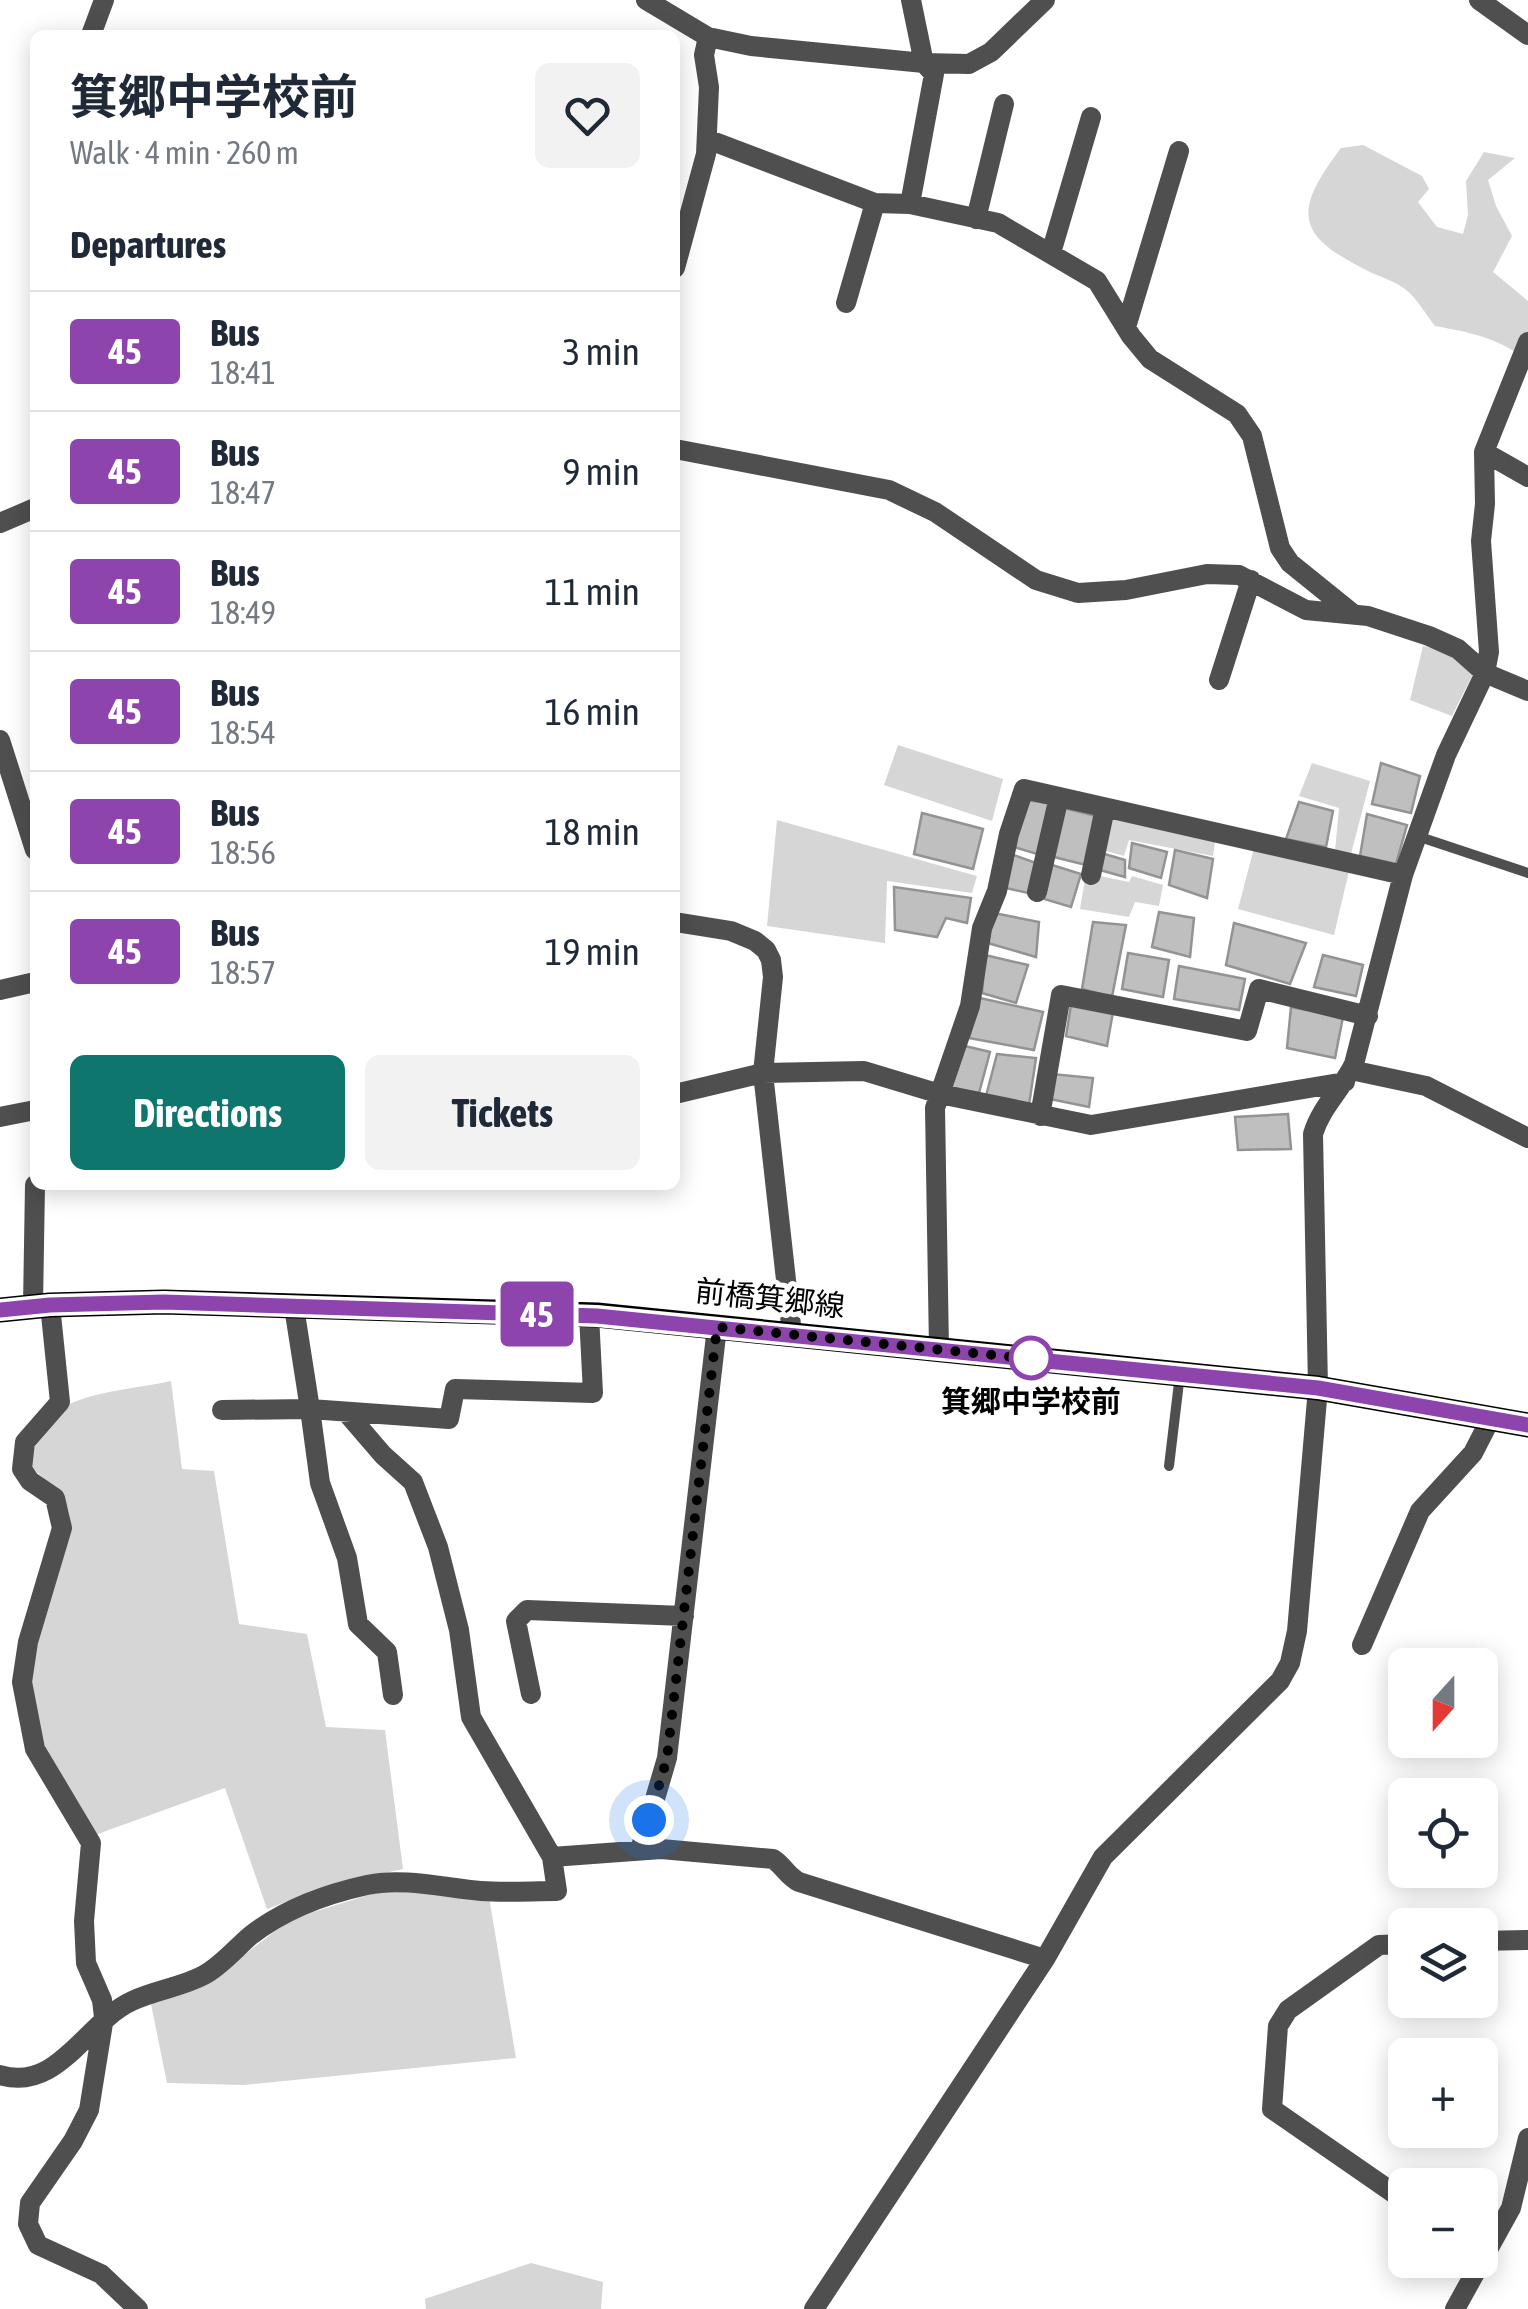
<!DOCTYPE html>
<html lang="en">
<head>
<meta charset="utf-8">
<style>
  :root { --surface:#fff; --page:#f2f2f3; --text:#1f2937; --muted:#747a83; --line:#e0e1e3; --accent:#0f766e }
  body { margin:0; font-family:"Asap Condensed","Noto Sans JP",sans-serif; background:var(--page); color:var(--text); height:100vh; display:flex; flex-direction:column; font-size:38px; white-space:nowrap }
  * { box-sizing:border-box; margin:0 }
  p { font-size:32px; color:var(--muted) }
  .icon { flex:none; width:55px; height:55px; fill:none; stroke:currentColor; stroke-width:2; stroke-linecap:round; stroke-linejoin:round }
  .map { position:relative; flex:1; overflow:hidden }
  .panel { position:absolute; left:30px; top:30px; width:650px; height:1160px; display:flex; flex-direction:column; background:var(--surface); border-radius:15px; box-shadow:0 5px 25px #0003 }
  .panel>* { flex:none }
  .badge { padding:0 20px; border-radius:8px; font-size:35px; line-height:65px }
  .needle { width:65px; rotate:201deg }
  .fabs { position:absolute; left:1388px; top:1648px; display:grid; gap:20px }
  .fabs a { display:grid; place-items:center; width:110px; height:110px; border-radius:15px; background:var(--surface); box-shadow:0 5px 25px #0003; font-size:50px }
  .you { position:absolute; width:50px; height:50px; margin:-25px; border:8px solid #fff; border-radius:50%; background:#1a73e8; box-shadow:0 0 0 15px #1a73e833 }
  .map>.badge { position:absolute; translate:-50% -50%; box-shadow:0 0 0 5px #fff }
  h2 { padding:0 40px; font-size:38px; line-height:90px }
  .round { display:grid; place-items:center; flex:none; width:105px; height:105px; border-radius:15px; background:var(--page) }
  .headline { display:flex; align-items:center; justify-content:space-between; height:170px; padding:0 40px }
  h1 { font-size:48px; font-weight:700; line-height:75px }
  .primary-button { display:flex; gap:20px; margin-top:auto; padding:20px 40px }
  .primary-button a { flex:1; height:115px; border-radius:15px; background:var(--accent); color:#fff; font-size:40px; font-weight:700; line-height:115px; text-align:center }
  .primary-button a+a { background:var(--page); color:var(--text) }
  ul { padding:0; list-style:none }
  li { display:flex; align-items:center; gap:30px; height:120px; padding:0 40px; border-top:2px solid var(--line) }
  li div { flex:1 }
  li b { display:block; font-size:38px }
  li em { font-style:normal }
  li .badge { min-width:110px; font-weight:700; text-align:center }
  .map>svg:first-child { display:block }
  .green { fill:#d6d6d6 }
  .building { fill:#bfbfbf; stroke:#939393; stroke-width:2.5 }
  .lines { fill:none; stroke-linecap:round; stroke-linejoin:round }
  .service { stroke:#4f4f4f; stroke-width:10 }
  .minor { stroke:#4f4f4f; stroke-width:20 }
  .primary { stroke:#000; stroke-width:25 }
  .line-casing { stroke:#fff; stroke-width:22 }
  .line { stroke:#8e44ad; stroke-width:15 }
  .walk { stroke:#000; stroke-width:10; stroke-dasharray:0 18 }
  .stop-dot { fill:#fff; stroke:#8e44ad; stroke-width:5 }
  .labels { text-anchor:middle; stroke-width:10; stroke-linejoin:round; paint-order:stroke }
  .street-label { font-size:30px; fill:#000; stroke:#fff }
  .stop-label { font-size:30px; font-weight:bold; fill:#000; stroke:#fff }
</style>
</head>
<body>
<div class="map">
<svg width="1528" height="2309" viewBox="0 0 1528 2309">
  <rect width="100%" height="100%" fill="#fff"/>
  <path class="green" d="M1363,145L1422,176L1429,189L1418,202L1437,227L1463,234L1468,215L1466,181L1484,152L1515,158L1488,180L1496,206L1512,236L1493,272L1528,301V349L1523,357C1495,337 1468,332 1435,326C1426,315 1417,298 1405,289C1396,282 1381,277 1370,272C1297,236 1291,214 1341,148Z
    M1423,646L1452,653L1473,674L1452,716L1410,700Z
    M898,745L1003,779L992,821L884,785Z
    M1312,763L1370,781L1351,854L1335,851L1339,808L1299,796Z
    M1109,812L1216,836L1213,856L1129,840L1124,856L1103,850Z
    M777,820L977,876L972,893L887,881L885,943L767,926Z
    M1254,848L1349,871L1334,935L1238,909Z
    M1100,876L1129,882L1132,876L1163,885L1159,906L1135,902L1129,917L1080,909L1085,879Z
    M171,1381L182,1469L214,1471L239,1624L307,1634L326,1727L385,1730L403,1869L330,1885L267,1909L225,1788L95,1835C65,1785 32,1743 31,1682C31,1656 44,1619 50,1593C56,1567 71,1547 70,1520C68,1475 10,1478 37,1440C45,1428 62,1406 74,1402C103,1390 140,1388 171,1381Z
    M381,1891L489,1897L516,2058L244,2085L167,2083L151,2004L207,1983L291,1919Z
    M531,2263L603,2282L601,2309H426L425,2299Z"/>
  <path class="building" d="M1381,763L1420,776L1411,813L1372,804Z
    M1026,800L1049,803L1037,854L1014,847Z
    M1299,802L1333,811L1326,847L1286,839Z
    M1064,808L1096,816L1086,865L1054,857Z
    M922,813L983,829L973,869L914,854Z
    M1367,814L1407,825L1396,864L1360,856Z
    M1132,843L1167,852L1161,878L1129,868Z
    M1175,850L1213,859L1207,898L1169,885Z
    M1101,853L1125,860V877L1100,870Z
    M1011,854L1036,863L1028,893L1006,888Z
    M1052,865L1081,874L1071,907L1044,899Z
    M894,887L971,898L967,923L946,918L937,937L895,930Z
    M1159,912L1194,918L1190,957L1152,947Z
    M994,913L1039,922L1036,957L988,943Z
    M1093,922L1126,925L1112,997L1082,989Z
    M1234,923L1306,943L1290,984L1226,965Z
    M1128,953L1169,960L1163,997L1122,989Z
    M985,955L1028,965L1016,1003L982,993Z
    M1323,955L1363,965L1356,996L1314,987Z
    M1179,966L1245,979L1239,1010L1174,999Z
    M980,998L1043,1012L1034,1050L969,1038Z
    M1071,1005L1113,1012L1107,1046L1066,1036Z
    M1291,1007L1343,1017L1335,1058L1287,1048Z
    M965,1046L990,1052L979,1093L951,1088Z
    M997,1054L1036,1058L1029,1105L986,1096Z
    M1052,1074L1093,1078L1089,1107L1050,1099Z
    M1288,1114L1291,1149L1238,1150L1235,1117Z"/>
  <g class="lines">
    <path class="service" d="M1417,836L1528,873
      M1169,1466L1180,1374"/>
    <path class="minor" d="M646,0L708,37L751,46L924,63L969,64L991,52L1045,0
      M1479,0L1528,35
      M91,35L104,0
      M707,139L875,203L910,204L998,223L1097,281L1131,336L1150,359L1237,414L1252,436L1280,548L1290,563L1352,613
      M910,204L934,74L924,63L911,0
      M976,219L1004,104
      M1051,253L1091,117
      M675,268L706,154L709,87L704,55L708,37
      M846,303L875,203
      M1126,327L1179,151
      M675,449L889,490L935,512L1036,580L1078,593L1126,590L1207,574L1239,575L1306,610L1368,616L1429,636L1458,649L1485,673L1528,691
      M1484,452L1528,477
      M0,523L35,508
      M1219,680L1251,580
      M0,740L35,850
      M1091,875L1105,808
      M1037,892L1059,797
      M675,922L731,931L755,941L766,950L771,960L773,977L763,1073L792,1334
      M0,990L35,982
      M1351,1070L1426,1086L1528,1138
      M675,1094L763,1073L864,1071L940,1094L1091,1125L1345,1082
      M1040,1116L1061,995L1247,1031L1259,989L1368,1016
      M0,1117L35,1110
      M50,1305L60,1402L25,1442L22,1469L30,1481L55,1498L62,1528L28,1642L22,1682L35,1749L91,1843L84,1921L86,1963L102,2000L104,2017L89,2110L73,2141L30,2203L28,2224L38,2245L101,2274L138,2309
      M33,1306L35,1185
      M294,1307L310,1409L449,1419L455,1389L593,1393L589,1315
      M939,1349L935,1108L970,1006L982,928L997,891L1009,834L1024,789L1403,875
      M222,1410L310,1409L320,1483L347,1558L358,1624L387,1652L393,1695
      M1362,1645L1420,1511L1473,1453L1491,1418
      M531,1694L516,1621L527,1610L684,1616
      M640,1850L667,1758L717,1327
      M552,1857L661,1849L773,1859C784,1866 787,1876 799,1882L1045,1959
      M1480,1941L1528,1940
      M1405,1944L1379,1945L1288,2010L1278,2026L1272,2109L1405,2201
      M0,2075C58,2093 86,2022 132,2001C155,1990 182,1987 204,1975C221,1966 235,1949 250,1936C283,1910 326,1894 367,1885C403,1877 445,1888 481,1891C506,1893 532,1891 557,1891L552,1857L471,1717L459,1630L438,1547L413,1482L383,1455L346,1412
      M814,2309L1045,1959L1103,1857L1280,1681L1290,1663L1297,1631L1318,1388L1313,1134C1321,1107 1342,1089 1354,1064L1403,875L1446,755L1485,673L1489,652L1481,541L1485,504L1484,452L1528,342
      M1455,2309L1511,2208L1528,2138"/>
    <path class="primary" d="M0,1310L50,1305L164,1302L597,1315L1318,1388L1528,1425"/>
  </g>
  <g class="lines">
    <defs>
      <path id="line" d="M0,1310L50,1305L164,1302L597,1316L1318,1388L1528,1425"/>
    </defs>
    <use href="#line" class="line-casing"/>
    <use href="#line" class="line"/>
    <path class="walk" d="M649,1820L667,1758L717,1327L1042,1360L1031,1358"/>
  </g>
  <circle class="stop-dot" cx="1031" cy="1358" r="20"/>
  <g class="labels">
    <g class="street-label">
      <text transform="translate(770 1299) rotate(6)" y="10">前橋箕郷線</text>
    </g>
    <g class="stop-label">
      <text x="1031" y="1412">箕郷中学校前</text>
    </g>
  </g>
</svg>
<div class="fabs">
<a><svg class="needle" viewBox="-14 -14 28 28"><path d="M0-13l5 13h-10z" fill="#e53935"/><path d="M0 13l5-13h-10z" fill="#747a83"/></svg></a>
<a><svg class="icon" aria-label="locate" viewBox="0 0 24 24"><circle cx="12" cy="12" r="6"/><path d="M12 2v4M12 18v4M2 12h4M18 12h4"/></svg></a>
<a><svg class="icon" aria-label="layers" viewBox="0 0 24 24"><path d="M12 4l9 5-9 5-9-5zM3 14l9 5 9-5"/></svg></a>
<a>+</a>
<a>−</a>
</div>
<div class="you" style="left:649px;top:1820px"></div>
<b class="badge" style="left:537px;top:1314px;background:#8e44ad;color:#fff">45</b>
<section class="panel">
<div class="headline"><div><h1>箕郷中学校前</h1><p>Walk · 4 min · 260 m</p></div><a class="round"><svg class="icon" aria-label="heart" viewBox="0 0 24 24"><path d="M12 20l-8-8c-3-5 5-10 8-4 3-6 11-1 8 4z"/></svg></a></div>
<h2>Departures</h2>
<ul>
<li><span class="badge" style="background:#8e44ad;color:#fff">45</span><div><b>Bus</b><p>18:41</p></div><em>3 min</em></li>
<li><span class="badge" style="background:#8e44ad;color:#fff">45</span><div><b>Bus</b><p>18:47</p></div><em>9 min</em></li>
<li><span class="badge" style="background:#8e44ad;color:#fff">45</span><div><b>Bus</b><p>18:49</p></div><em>11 min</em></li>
<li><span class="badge" style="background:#8e44ad;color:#fff">45</span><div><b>Bus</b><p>18:54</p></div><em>16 min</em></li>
<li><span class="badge" style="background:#8e44ad;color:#fff">45</span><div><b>Bus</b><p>18:56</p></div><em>18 min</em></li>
<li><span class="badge" style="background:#8e44ad;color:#fff">45</span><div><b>Bus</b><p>18:57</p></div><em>19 min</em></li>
</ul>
<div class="primary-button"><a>Directions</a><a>Tickets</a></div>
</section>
</div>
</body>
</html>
